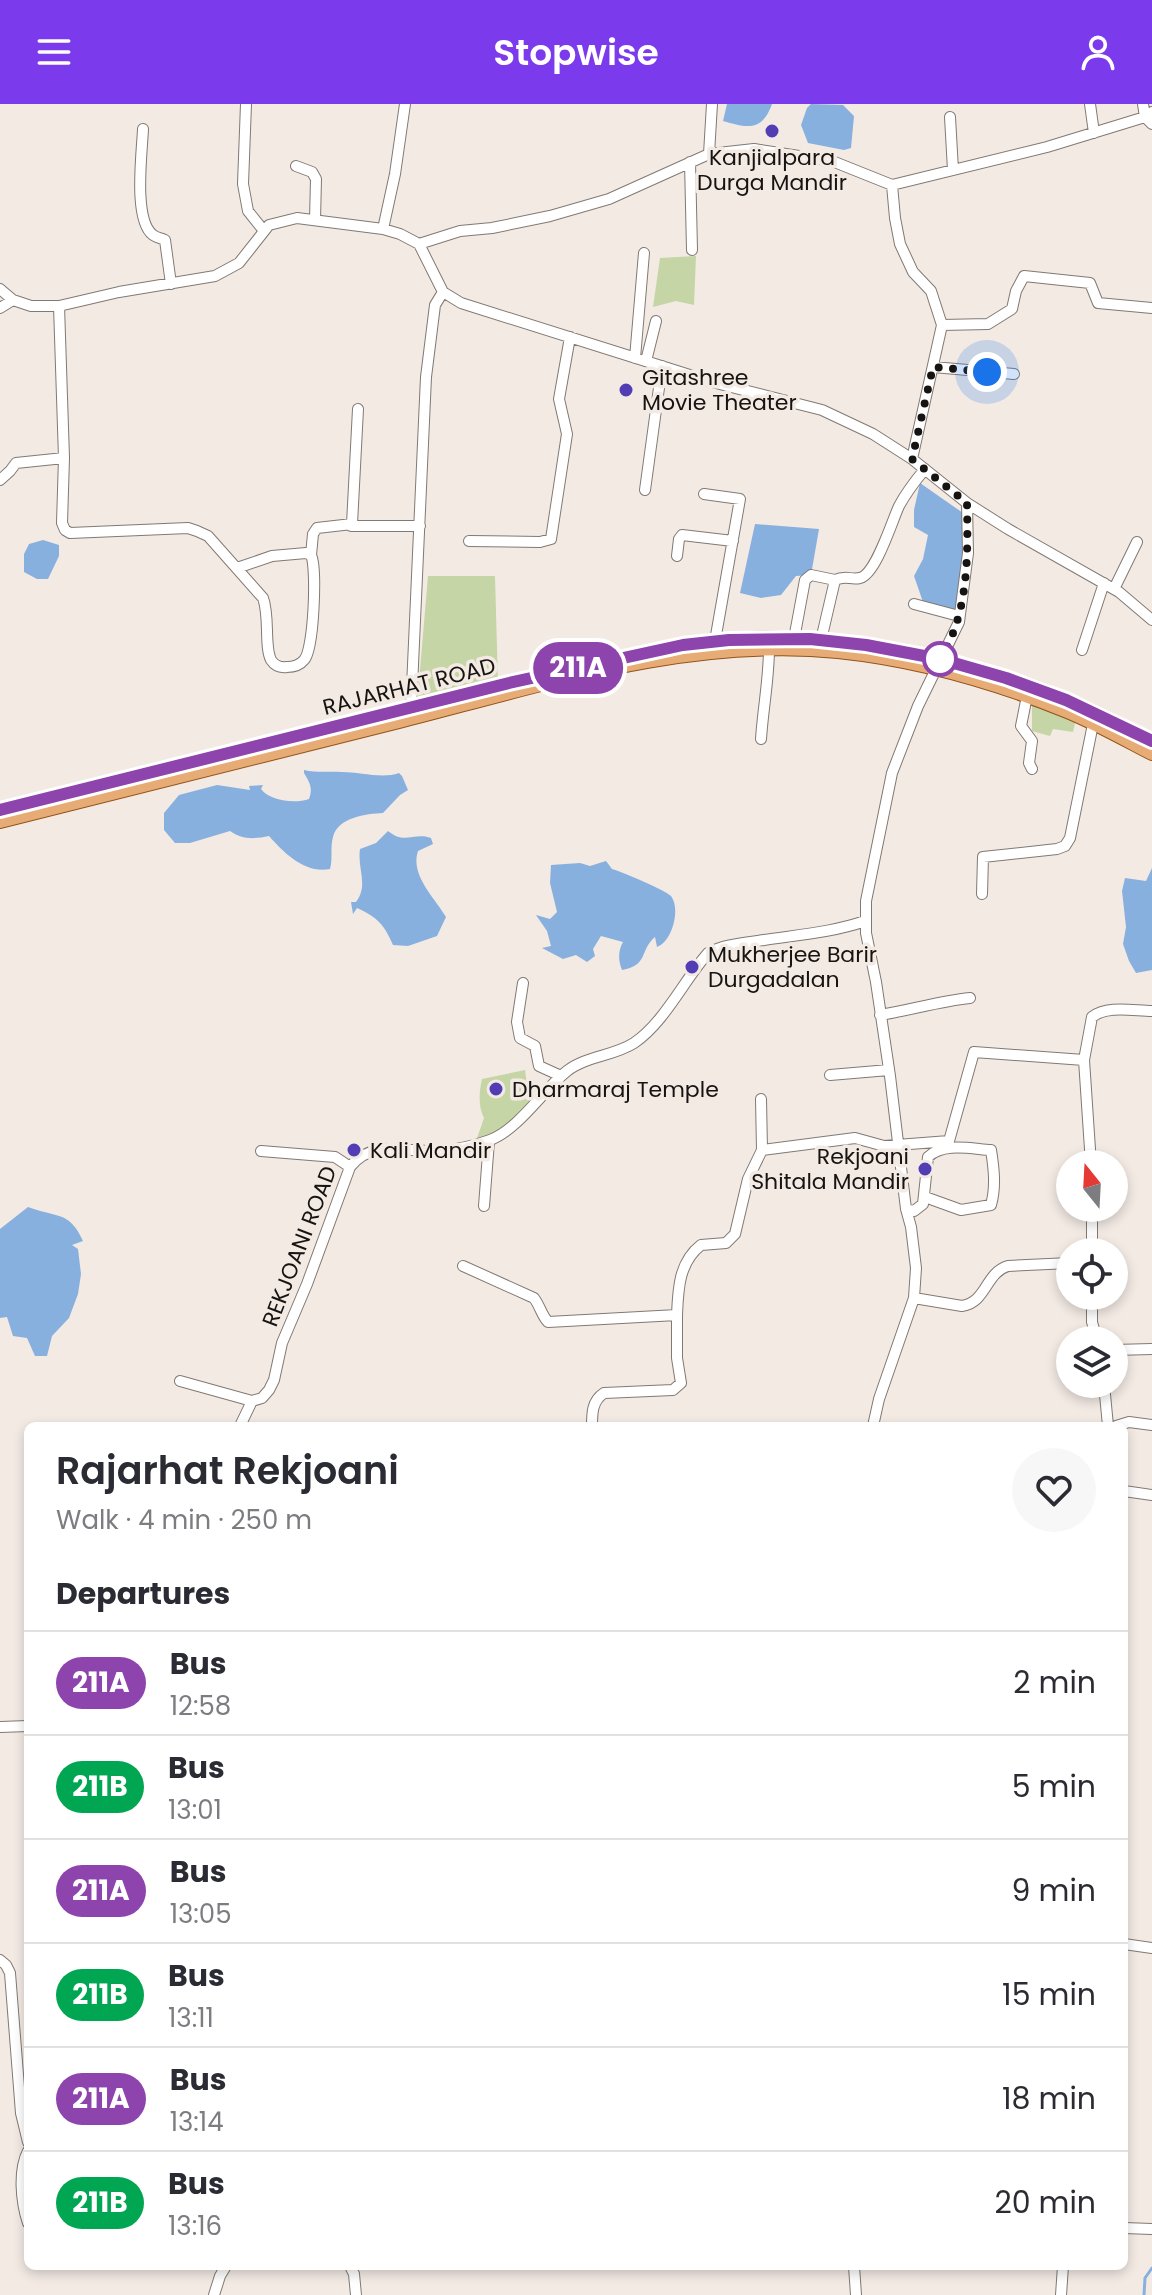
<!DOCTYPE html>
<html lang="en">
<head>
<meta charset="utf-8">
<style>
  :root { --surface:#fff; --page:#f7f7f7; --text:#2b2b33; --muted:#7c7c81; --line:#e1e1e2; --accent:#7c3aed }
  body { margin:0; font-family:Poppins,sans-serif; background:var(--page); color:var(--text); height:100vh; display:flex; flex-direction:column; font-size:30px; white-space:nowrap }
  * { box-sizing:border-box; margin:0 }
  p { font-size:26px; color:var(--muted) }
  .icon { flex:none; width:44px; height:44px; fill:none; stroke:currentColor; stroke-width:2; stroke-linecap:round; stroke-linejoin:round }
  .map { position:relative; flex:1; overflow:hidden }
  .side { position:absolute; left:24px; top:1318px; width:1104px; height:848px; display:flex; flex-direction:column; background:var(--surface); border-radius:12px; box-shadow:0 4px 12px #0003 }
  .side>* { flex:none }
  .badge { padding:0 16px; border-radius:26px; font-size:28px; line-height:52px }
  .needle { width:52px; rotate:342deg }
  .buttons { position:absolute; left:1056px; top:1046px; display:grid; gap:16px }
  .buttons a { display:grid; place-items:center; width:72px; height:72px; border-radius:50%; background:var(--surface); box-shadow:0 4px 12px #0003; font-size:40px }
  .you { position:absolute; width:40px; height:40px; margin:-20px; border:6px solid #fff; border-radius:50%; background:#1a73e8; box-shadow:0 0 0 12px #1a73e833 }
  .map>.badge { position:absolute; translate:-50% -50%; box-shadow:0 0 0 4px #fff }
  h2 { padding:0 32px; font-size:30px; line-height:72px }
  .round { display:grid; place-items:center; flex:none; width:84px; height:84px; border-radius:42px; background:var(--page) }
  .overview { display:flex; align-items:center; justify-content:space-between; height:136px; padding:0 32px }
  h1 { font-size:38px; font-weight:600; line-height:60px }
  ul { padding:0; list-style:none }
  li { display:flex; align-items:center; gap:24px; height:104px; padding:0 32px; border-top:2px solid var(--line) }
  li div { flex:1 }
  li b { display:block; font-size:30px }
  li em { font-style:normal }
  li .badge { min-width:88px; font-weight:700; text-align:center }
  header { display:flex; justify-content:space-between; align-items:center; height:104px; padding:0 32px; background:var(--accent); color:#fff; font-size:36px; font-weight:600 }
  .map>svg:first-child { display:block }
  .green { fill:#c6d5a5 }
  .water { fill:#88b0de }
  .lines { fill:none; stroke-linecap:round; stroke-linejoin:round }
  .stream { stroke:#88b0de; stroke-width:3 }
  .minor-casing { stroke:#817973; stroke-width:12 }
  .major-casing { stroke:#935318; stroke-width:16 }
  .minor { stroke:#fff; stroke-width:10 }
  .major { stroke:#e7ac76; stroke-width:14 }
  .line-casing { stroke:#fff; stroke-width:18 }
  .line { stroke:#8e44ad; stroke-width:12 }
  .walk { stroke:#161311; stroke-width:8; stroke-dasharray:0 14.4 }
  .poi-dot { fill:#523db5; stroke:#f3eae4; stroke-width:3 }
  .stop-dot { fill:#fff; stroke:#8e44ad; stroke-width:4 }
  .labels { text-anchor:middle; stroke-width:7; stroke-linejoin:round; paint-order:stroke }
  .poi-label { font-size:22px; fill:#161311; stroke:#f3eae4; text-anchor:start }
  .street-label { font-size:22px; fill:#161311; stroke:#f3eae4 }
</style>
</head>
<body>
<header><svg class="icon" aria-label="menu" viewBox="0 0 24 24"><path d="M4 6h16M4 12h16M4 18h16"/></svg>Stopwise<svg class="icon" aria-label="person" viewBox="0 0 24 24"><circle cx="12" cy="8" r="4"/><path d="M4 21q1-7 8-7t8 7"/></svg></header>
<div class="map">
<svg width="1152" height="2191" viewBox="0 0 1152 2191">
  <rect width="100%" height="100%" fill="#f3eae4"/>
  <path class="green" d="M696,152L694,201L676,197L653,203L660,154Z
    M428,472H495L498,580L417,601Z
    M1032,599L1076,615L1073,628L1053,625L1050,632L1032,627Z
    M525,966L527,981L544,991L500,1031L475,1040L484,1014C478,1002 479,988 482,975Z"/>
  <path class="water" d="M727,0H772C762,28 747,24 723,17Z
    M811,0L843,1L854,12L851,44L844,46L808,39L801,21L807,4Z
    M920,379L963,409L966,422L956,507L923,498L914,472L923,455L928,431L914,423V406Z
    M755,420L819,425L811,471L796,472L781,491L761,494L740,489Z
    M43,436L59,441V452L48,475H37L24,468V450L29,440Z
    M304,666C317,669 329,667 342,668C360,668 382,675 399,669L402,672L408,686L400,691L383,709C366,710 338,713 333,733C330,744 333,754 330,765C305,770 284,749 269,732C255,735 242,736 230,727L190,739H175L164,726V709L179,691L217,681L250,686L249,682L263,681L261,685C270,697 295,700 309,695C313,684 310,679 304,669Z
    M388,727C405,741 413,728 431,734L433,740L418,747C410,771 434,793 446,813L437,832L408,842L393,841C384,820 378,814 357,804L353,810L351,798H356C369,781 357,765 360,745L376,739Z
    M606,757L612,765C618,766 667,787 671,792C681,805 672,838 657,843L655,833C639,847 649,861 622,866C618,856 618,847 623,838L601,832L593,845L595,852L587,858L576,851L563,855L542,844L551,842L547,827L536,811L550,815L557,808L550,779L551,761L580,759L590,762Z
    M1152,764V866L1136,869L1129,857L1123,840L1126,823L1122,787L1125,774L1146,777Z
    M28,1103C56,1114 69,1106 83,1137L72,1141L78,1145L81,1170L78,1190L69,1214L52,1232L47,1252H35L27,1234L13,1232L7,1213L0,1214V1125Z"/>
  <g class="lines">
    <path class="stream" d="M1144,2191L1145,2174L1152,2164"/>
    <defs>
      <path id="minor" d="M246,0L243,80L248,107L264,127
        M1090,0L1094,29
        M1143,0L1145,13L1152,20
        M950,13L953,66
        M143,25C142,49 133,116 153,131C157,134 161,134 165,136L171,180
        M709,50L712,0
        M690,58L692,146
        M296,62L312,68L316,75L315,116
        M892,81L895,114L900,140L913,168L931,187L942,221L912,355
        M383,125L395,70L405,0
        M419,140L460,127L492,124L550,112L609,95L709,50L754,45L832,57L892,81L1047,43L1145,13L1152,8
        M0,185L13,196L31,202H59L119,188L215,172L239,159L269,121L297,114L383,125L400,130L419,140L443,188L461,199L712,278L822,306L873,330L912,355L967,399L1008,425L1119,488L1152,516
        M59,202L64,354L62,419L65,426L70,429L188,424L197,427L208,432L263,494C270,513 264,542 271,556C275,562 280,564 287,563C293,563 300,561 304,556C314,546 317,464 311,451L306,449L272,452L237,464
        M0,204L13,196
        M942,221L988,220L1012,205L1016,187L1024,172L1090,179L1098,199L1152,204
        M635,254L644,149
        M646,257L656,217
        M933,263L1014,270
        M0,376L10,367L16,359L64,354
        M645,386L662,262
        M704,390L740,395L715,537
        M351,422H420
        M469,437L540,438L551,435L567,330L559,295L570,233
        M311,451L313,430L317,424L352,420L358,305
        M677,452L679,435L682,431L733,437
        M1114,485L1137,438
        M914,500L959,512
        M794,535L805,476L811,471L835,476
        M821,536L835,476C846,471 850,476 860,474C876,470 892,417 899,402C906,389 915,377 925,365
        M1082,546L1104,479
        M1027,592L1021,622L1032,637L1029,659L1032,665
        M411,605L426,273L435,201L443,188
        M761,635C763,604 769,575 769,544
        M982,790L983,753L1057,745L1065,742L1070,734L1093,620
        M523,879L517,918L520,934L535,942L539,962L561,972
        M880,911C911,906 940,897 970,894
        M830,971L889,966
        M761,995L762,1046
        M261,1047L335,1053L350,1063
        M1091,1060L1084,956L1092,913C1107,901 1134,907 1152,907
        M484,1102L489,1037
        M1092,1104V1148
        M906,1105L914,1107L923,1100L928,1053C943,1038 972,1045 991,1046C994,1065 996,1083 991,1101L961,1106L925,1093
        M463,1162L534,1194C540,1202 542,1212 548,1218L677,1211C678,1185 679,1158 701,1141L726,1139L735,1130L748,1075L762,1046L855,1034L884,1042L949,1037L974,948L1084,956
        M1092,1192V1218L1097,1236
        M914,1194L962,1202C987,1198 985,1169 1008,1162L1070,1159
        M1114,1246L1152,1245
        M180,1277L252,1297
        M1104,1280L1108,1322
        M252,1297L262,1294L269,1286L274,1276L282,1239L307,1180L350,1063C372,1035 405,1048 436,1047C453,1046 474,1042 490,1036C519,1025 543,986 567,967C586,952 614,952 634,939C664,919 684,876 708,849C725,840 745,839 764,836C797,831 834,828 865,817
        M240,1322L252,1297
        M592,1322C592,1309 592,1297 604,1289L673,1286L681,1279L677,1254V1211
        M873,1322L879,1295L914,1194L916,1164L911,1123L906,1105L890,972L876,878L866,829V797L892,669L918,602L959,518L968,449L967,399
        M1116,1322L1129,1318L1152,1321
        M1124,1387L1152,1391
        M0,1623L28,1622
        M1124,1840L1152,1844
        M0,1856L6,1861L10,1869L21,2009L28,2038
        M28,2047C18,2066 21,2098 28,2119
        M1124,2124L1152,2125
        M350,2162L354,2170L356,2191
        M854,2162L856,2191
        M214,2191L220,2172L226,2162
        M1061,2191L1063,2162"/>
      <path id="major" d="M669,544C723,532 780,533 835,538
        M895,547C954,558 1013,573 1068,597C1097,609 1124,623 1152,637
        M0,707L163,666
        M0,717C133,684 266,651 399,617C541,581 689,532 838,547C915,555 993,577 1065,606C1095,618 1123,634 1152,649"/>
    </defs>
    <use href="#minor" class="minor-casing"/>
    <use href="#major" class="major-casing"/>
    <use href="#minor" class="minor"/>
    <use href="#major" class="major"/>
  </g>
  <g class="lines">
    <defs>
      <path id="line" d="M0,706L509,579L683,541L729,536L810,535L866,541L940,555L1006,574L1066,596L1152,637"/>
    </defs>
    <use href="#line" class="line-casing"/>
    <use href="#line" class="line"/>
    <path class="walk" d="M940,555C969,510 968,451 967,399L912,355L933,263L987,268"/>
  </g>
  <g class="poi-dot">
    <circle cx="772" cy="27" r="8"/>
    <circle cx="626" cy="286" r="8"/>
    <circle cx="692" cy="863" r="8"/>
    <circle cx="496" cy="985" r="8"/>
    <circle cx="354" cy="1046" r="8"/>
    <circle cx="925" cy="1065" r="8"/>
  </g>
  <circle class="stop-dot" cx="940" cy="555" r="16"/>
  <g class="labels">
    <g class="poi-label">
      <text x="772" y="61" text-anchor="middle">Kanjialpara<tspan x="772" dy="25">Durga Mandir</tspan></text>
      <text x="642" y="281">Gitashree<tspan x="642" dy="25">Movie Theater</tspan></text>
      <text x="708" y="858">Mukherjee Barir<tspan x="708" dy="25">Durgadalan</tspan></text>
      <text x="512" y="993">Dharmaraj Temple</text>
      <text x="370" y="1054">Kali Mandir</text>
      <text x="909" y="1060" text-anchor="end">Rekjoani<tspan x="909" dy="25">Shitala Mandir</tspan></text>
    </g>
    <g class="street-label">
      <text transform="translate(409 582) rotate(-14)" y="8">RAJARHAT ROAD</text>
      <text transform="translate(299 1142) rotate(-69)" y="8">REKJOANI ROAD</text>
    </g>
  </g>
</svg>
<div class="buttons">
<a><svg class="needle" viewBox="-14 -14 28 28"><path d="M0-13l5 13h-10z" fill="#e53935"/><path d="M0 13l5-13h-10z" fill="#7c7c81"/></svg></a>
<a><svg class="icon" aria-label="locate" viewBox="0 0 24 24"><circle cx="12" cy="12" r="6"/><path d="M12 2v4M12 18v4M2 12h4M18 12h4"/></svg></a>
<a><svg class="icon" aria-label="layers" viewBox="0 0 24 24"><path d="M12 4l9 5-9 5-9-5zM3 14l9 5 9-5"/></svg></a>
</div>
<div class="you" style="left:987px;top:268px"></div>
<b class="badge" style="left:578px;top:564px;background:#8e44ad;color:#fff">211A</b>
<section class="side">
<div class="overview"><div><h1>Rajarhat Rekjoani</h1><p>Walk · 4 min · 250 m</p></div><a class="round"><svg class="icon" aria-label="heart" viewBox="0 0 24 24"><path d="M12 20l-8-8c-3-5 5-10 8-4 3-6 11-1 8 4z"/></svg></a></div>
<h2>Departures</h2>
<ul>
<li><span class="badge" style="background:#8e44ad;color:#fff">211A</span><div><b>Bus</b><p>12:58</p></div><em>2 min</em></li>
<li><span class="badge" style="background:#00a651;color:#fff">211B</span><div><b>Bus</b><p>13:01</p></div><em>5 min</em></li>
<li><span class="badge" style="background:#8e44ad;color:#fff">211A</span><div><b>Bus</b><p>13:05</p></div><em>9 min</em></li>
<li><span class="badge" style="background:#00a651;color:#fff">211B</span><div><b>Bus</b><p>13:11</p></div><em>15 min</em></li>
<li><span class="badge" style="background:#8e44ad;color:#fff">211A</span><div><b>Bus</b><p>13:14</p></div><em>18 min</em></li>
<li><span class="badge" style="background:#00a651;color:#fff">211B</span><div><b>Bus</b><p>13:16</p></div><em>20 min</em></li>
</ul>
</section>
</div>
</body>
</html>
